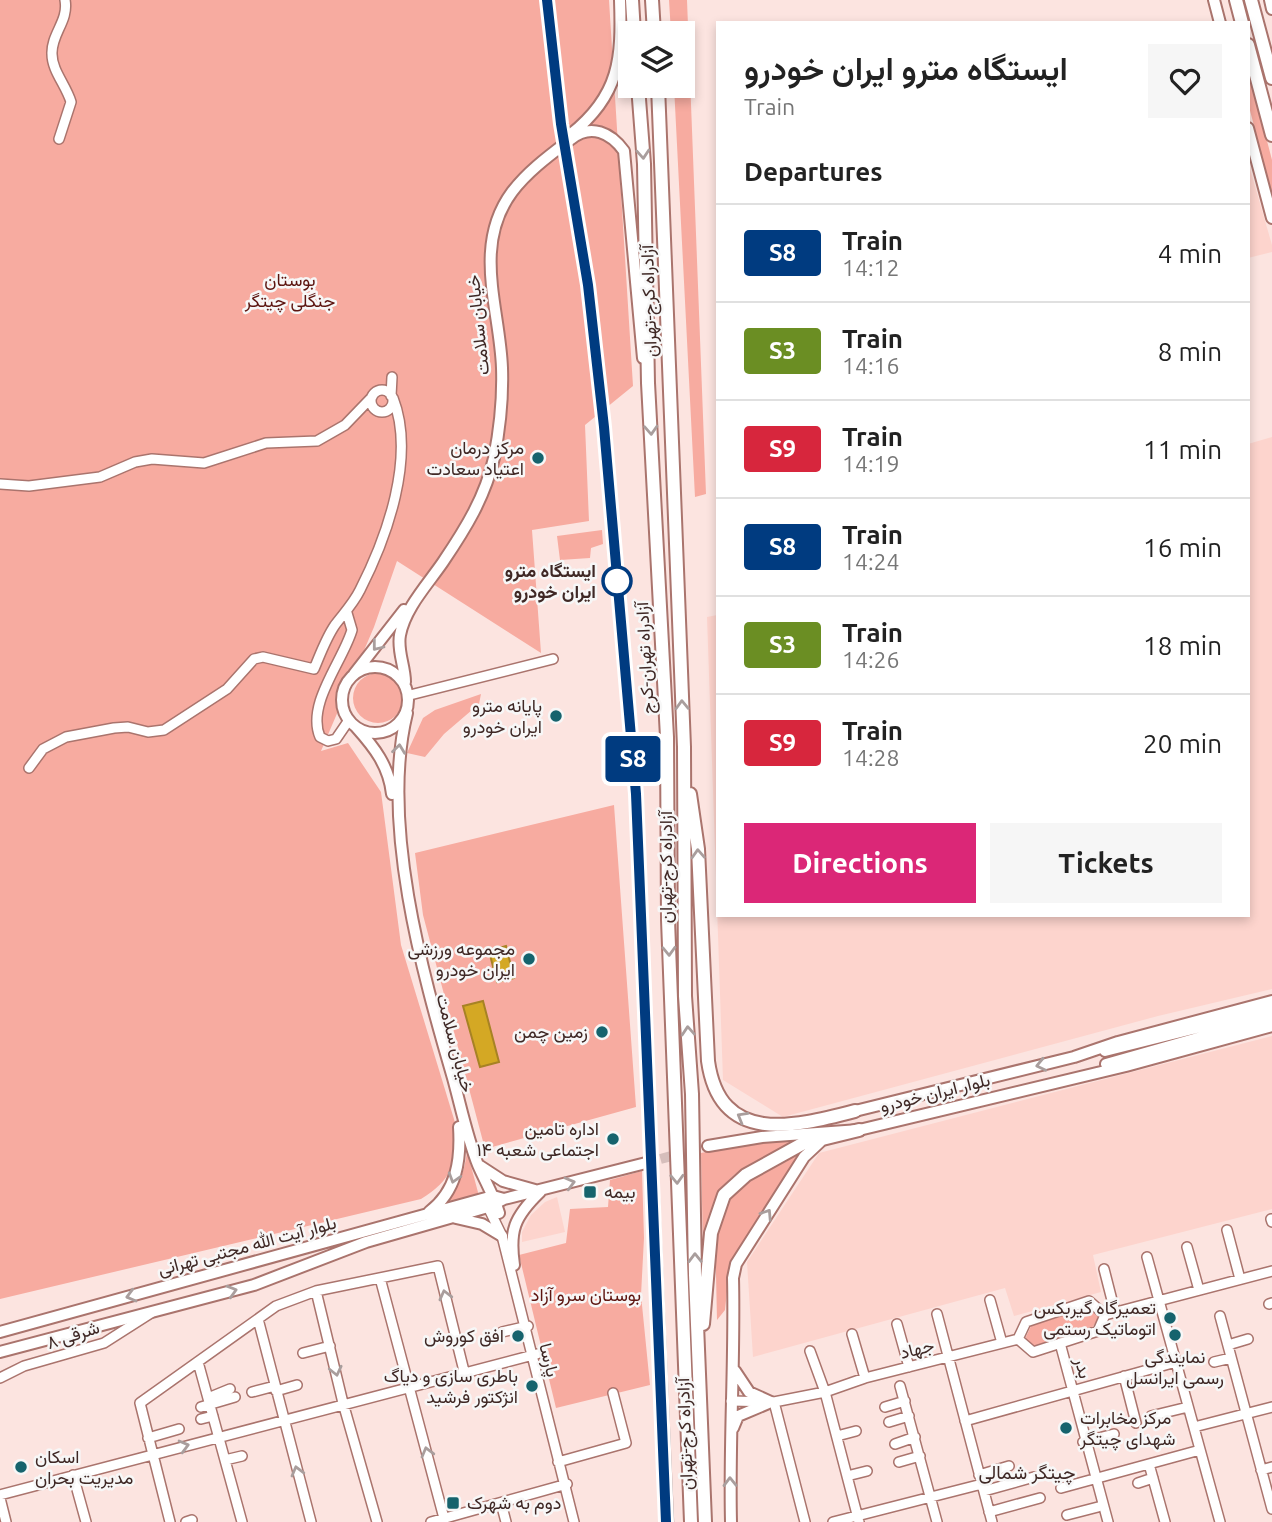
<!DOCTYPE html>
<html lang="en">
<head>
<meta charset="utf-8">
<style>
  :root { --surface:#fff; --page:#f6f6f6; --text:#222; --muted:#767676; --line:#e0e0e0; --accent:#db2777 }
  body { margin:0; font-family:Ubuntu,Vazirmatn,sans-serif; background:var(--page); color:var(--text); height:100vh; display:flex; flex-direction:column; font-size:26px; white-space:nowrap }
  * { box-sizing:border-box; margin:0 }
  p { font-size:23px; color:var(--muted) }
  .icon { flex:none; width:38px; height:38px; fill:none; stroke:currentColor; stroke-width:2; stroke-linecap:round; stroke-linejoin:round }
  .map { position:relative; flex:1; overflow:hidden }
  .details { position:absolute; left:716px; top:21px; width:534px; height:896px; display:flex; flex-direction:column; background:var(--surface); border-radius:0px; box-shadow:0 4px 10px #0003 }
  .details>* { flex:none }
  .badge { padding:0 14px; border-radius:5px; font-size:24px; line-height:46px }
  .buttons { position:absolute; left:618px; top:21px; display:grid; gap:14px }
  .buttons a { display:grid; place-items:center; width:77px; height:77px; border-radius:0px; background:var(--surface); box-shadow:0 4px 10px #0003; font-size:35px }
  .map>.badge { position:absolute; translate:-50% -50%; box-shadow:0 0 0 4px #fff }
  h2 { padding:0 28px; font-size:26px; line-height:63px }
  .round { display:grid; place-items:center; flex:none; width:74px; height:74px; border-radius:0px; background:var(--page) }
  .headline { display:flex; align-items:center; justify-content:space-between; height:119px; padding:0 28px }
  h1 { font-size:33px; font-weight:600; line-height:52px }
  .action { display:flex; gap:14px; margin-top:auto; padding:14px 28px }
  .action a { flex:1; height:80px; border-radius:0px; background:var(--accent); color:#fff; font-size:28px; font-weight:600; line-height:80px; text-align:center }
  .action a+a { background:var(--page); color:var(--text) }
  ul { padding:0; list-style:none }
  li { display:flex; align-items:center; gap:21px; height:98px; padding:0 28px; border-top:2px solid var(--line) }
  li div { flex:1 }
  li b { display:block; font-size:26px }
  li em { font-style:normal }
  li .badge { min-width:77px; font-weight:700; text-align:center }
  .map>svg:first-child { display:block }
  .built { fill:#fdd4cd }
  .green { fill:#f7aba0 }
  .water { fill:#d4a824; stroke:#a78224; stroke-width:2 }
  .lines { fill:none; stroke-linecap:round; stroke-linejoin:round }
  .major-tunnel { stroke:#d6bebb; stroke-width:10; stroke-dasharray:10 5; stroke-linecap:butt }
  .minor-casing { stroke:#aa746d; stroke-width:12 }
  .major-casing { stroke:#aa746d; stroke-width:14 }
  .highway-casing { stroke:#aa746d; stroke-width:16 }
  .minor { stroke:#fff; stroke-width:9 }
  .major { stroke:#fff; stroke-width:10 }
  .highway { stroke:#fff; stroke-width:12 }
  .rail-casing { stroke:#a08885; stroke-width:4.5 }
  .rail { stroke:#f7f7f7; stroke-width:2; stroke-dasharray:5; stroke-linecap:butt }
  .oneway { stroke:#a99e9d }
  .line-casing { stroke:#fff; stroke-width:16 }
  .line { stroke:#003b80; stroke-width:10 }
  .poi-dot { fill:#16636d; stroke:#f7f7f7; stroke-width:2.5 }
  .stop-dot { fill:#fff; stroke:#003b80; stroke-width:3.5 }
  .labels { text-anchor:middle; stroke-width:5; stroke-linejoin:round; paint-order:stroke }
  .park-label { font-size:18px; fill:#5d1510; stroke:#f7f7f7 }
  .street-label { font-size:18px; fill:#3f2825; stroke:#f7f7f7 }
  .poi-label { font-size:18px; fill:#3f2825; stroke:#f7f7f7; text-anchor:end }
  .stop-label { font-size:18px; font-weight:bold; fill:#3f2825; stroke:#f7f7f7; text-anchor:end }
  .neighbourhood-label { font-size:19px; fill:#3f2825; stroke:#f7f7f7 }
</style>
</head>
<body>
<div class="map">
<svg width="1272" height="1522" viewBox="0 0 1272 1522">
  <rect width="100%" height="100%" fill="#fce4e0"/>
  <path class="built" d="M1248,162L1272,245V252L1248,258Z
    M1272,437V989L1158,1016L783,1117L723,1080L707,617L717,615L718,915H1248V444Z
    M1272,1036V1209L1093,1255L1101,1292L1014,1316L1005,1288L753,1357L747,1262L819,1153Z
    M557,1197L565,1232L522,1242V1232L531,1215L545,1202Z"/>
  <path class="green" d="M0,0H609L633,386L585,425L589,521L532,530L541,653L397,561L374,627L321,751L348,743L381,792L401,945L457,1129C456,1164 452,1180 421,1199L0,1299Z
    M669,0H687L706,494L695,497L674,86H682V33H671Z
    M1248,68L1272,160V194L1248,103Z
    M602,530L603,544L591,548L590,558L560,560L557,536Z
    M353 698a25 25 0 1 1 50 0a25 25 0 1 1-50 0Z
    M481,694L479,704L444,734L425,757L407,753L423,718L435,710Z
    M614,805L636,1107L485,1149L423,915L415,853Z
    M800,1141C732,1173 717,1171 703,1249L701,1153L754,1142Z
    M803,1147L730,1263L725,1310L717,1320L715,1228L724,1204L750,1181L787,1161Z
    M467,1151L479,1196L437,1209C457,1193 464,1176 467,1151Z
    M642,1171L644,1238L641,1295L650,1385L556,1408L519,1255L566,1243L570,1209L608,1207L610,1180Z
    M1088,1308L1099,1317L1092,1328L1034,1346L1025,1339L1031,1326Z"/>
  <path class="water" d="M506,946L514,978L497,982L489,951Z
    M483,1001L499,1062L480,1067L463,1006Z"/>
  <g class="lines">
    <path class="major-tunnel" d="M646,1163L708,1146"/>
    <defs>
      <path id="minor" d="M59,139L71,102C66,85 52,71 52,54C51,34 69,21 65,0
        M371 401a11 11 0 1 1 22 0a11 11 0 1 1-22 0Z
        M391,396L392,377
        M0,484L29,486L100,477L135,462L152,459L204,463L266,443L317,441L345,425L372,397
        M347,613L352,630C343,661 306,704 320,737L328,741L336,739L349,720
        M410,695L553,659
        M29,768L43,749L66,737L114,728L128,727L148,732L164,730L227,689L254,659L263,657L314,669C320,655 326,638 335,625C344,613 353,604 360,590C387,537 416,457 393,398
        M488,1207L502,1236L574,1522
        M1271,1219L1272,1222
        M1227,1230L1240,1279
        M1187,1247L1199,1290
        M1147,1257L1220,1522
        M1104,1269L1115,1312
        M380,1278L445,1522
        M316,1291L343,1403L377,1522
        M990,1300L1002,1343
        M1089,1301L1105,1315L1098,1331L1033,1352L1018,1339L1026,1322Z
        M1269,1304L1272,1303
        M937,1314L992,1522
        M1105,1315L1272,1271
        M1220,1316L1272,1509
        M258,1319L311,1522
        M897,1324L909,1367
        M502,1332L528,1326
        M852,1334L865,1378
        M1060,1343L1108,1522
        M1228,1345L1248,1339
        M810,1351L825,1392L859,1522
        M303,1353L330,1346
        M198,1362L242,1522
        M1214,1362L1231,1358
        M1124,1376L1136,1423
        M0,1378L24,1366L104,1343L151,1313
        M900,1386L937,1522
        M276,1391L297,1385
        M252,1392L275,1386
        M208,1398L230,1389
        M731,1401L774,1402L825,1392L865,1378L1018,1339
        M774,1402L805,1522
        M201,1407L235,1397
        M885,1407L905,1401
        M1151,1416L1188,1407
        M201,1419L213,1416
        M965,1421L1176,1362
        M889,1422L909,1416
        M1194,1427L1272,1407
        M837,1436L856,1431
        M148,1438L179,1429
        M1083,1442L1114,1434
        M895,1444L915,1437
        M225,1460L242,1456
        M558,1462L626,1443L613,1393
        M899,1462L920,1456
        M1149,1464L1165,1522
        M1261,1470L1272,1467
        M73,1475L86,1522
        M979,1475L1009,1466
        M847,1476L867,1471
        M1138,1483L1153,1478
        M1061,1488L1200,1450
        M984,1491L1034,1477
        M0,1495L537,1354
        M0,1498L6,1522
        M501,1503L506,1522
        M989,1512L1040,1498
        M1067,1515L1098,1507
        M170,1522L140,1403L276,1306L316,1291L438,1266L464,1371
        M186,1522L192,1520
        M431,1522L567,1484
        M833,1522L982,1484"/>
      <path id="major" d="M1214,0L1220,23
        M1270,0L1272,9
        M1248,128L1272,218
        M571,134C620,95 622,58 620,0
        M342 700a33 33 0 1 1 66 0a33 33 0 1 1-66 0Z
        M354,674L404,610
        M405,682C405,666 397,651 400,635C405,608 428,584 443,562C466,528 485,497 494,458C500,428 503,398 502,368C500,309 472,246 512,192C528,171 550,155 571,139C591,123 611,133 624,151L643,358
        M407,713C380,822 422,972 453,1078C461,1107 467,1137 478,1165C485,1181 494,1196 499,1213
        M356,727C374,747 389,766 392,794
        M1105,1051L1272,1009
        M1106,1064L1272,1017
        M855,1111L1074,1057L1118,1042L1272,1001
        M708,1146L762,1137L859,1130L1126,1066L1272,1026
        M480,1166L503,1181L535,1190
        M429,1212C457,1191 461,1160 459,1127
        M456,1218L482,1224L502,1236
        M514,1265C509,1231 514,1217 540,1192
        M0,1332L493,1196L504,1199
        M0,1352L254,1285L366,1242L488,1207L504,1199L646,1163
        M735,1371L749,1392L771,1402
        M733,1428L738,1416L771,1402
        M731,1522C729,1440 735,1360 733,1278L736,1264L804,1157L820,1142"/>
      <path id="highway" d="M632,0L634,33
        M652,0L654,33
        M1236,0L1242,23
        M1251,0L1272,78
        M1248,45L1272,135
        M638,86L644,164L648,383L667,737L668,920L691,1522
        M658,86L684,747L685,996L692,1094L695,1275L705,1522
        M690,794L698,849L708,1061C720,1146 794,1127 855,1111
        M703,1324L711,1233L724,1195L746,1175L802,1144L859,1130"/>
    </defs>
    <use href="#minor" class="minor-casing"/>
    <use href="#major" class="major-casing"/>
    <use href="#highway" class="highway-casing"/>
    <use href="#minor" class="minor"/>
    <use href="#major" class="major"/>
    <use href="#highway" class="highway"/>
    <defs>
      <path id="rail" d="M550,0L565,123L592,282L609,427L640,793L672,1522"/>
    </defs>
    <use href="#rail" class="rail-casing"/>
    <use href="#rail" class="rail"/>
  </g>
  <defs><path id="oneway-chevron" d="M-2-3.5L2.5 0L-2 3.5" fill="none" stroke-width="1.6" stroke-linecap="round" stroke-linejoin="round" transform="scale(1.75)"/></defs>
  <g class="oneway">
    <use href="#oneway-chevron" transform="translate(643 154) rotate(86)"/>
    <use href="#oneway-chevron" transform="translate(651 430) rotate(87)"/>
    <use href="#oneway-chevron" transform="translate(377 646) rotate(128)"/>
    <use href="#oneway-chevron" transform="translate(682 705) rotate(-92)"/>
    <use href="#oneway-chevron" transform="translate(399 749) rotate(-83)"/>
    <use href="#oneway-chevron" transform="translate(698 854) rotate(-93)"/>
    <use href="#oneway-chevron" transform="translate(669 951) rotate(88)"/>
    <use href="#oneway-chevron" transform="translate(688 1031) rotate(-94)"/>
    <use href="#oneway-chevron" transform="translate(1041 1065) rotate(167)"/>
    <use href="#oneway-chevron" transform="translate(742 1117) rotate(-150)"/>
    <use href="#oneway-chevron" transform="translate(454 1178) rotate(107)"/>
    <use href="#oneway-chevron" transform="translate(677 1179) rotate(88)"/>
    <use href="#oneway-chevron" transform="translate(570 1183) rotate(-15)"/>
    <use href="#oneway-chevron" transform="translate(767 1214) rotate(-57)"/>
    <use href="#oneway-chevron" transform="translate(695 1258) rotate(-91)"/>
    <use href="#oneway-chevron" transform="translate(232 1291) rotate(-16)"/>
    <use href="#oneway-chevron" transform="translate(445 1295) rotate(-104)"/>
    <use href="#oneway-chevron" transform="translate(131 1296) rotate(165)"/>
    <use href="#oneway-chevron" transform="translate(336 1371) rotate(77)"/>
    <use href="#oneway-chevron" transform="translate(184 1446) rotate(-15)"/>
    <use href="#oneway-chevron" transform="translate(427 1452) rotate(-105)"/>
    <use href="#oneway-chevron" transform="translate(297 1471) rotate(-105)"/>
    <use href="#oneway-chevron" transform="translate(730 1482) rotate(-91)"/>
  </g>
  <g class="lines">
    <defs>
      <path id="line" d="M547,0L561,124L588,285L604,427L636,794L666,1522"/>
    </defs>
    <use href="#line" class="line-casing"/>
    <use href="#line" class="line"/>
  </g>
  <g class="poi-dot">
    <circle cx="538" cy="458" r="7"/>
    <circle cx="556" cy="716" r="7"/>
    <circle cx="529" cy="959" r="7"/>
    <circle cx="602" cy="1032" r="7"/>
    <circle cx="613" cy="1139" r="7"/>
    <rect x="583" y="1185" width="14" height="14" rx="3.5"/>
    <circle cx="1170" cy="1318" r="7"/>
    <circle cx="1175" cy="1335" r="7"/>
    <circle cx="518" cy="1336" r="7"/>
    <circle cx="532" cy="1386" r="7"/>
    <circle cx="1066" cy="1428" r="7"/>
    <circle cx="21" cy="1467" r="7"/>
    <rect x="446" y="1496" width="14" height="14" rx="3.5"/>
  </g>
  <circle class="stop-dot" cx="617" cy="581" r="14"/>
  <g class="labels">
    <g class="park-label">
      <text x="290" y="286">بوستان<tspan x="290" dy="21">جنگلی چیتگر</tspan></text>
      <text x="586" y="1301">بوستان سرو آزاد</text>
    </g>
    <g class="street-label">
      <text transform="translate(649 301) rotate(-92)" y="6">آزادراه کرج-تهران</text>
      <text transform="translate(478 325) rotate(-96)" y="6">خیابان سلامت</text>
      <text transform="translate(645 658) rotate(-93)" y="6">آزادراه تهران-کرج</text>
      <text transform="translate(666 867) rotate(-90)" y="6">آزادراه کرج-تهران</text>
      <text transform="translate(455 1043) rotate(75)" y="6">خیابان سلامت</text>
      <text transform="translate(935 1093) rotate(-14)" y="6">بلوار ایران خودرو</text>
      <text transform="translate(247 1246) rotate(-15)" y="6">بلوار آیت الله مجتبی تهرانی</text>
      <text transform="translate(73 1335) rotate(-18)" y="6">۸ شرقی</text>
      <text transform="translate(917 1349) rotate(-14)" y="6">جهاد</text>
      <text transform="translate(549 1360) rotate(76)" y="6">پارسا</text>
      <text transform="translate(1083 1368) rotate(75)" y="6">بدر</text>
      <text transform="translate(685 1434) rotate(-92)" y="6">آزادراه کرج-تهران</text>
    </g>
    <g class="poi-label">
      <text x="524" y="454">مرکز درمان<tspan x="524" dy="21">اعتیاد سعادت</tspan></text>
      <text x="542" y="712">پایانه مترو<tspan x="542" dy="21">ایران خودرو</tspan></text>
      <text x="515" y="955">مجموعه ورزشی<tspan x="515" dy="21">ایران خودرو</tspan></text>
      <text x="588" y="1038">زمین چمن</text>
      <text x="599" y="1135">اداره تامین<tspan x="599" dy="21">اجتماعی شعبه ۱۴</tspan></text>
      <text x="604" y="1198" text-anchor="start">بیمه</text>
      <text x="1156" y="1314">تعمیرگاه گیربکس<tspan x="1156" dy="21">اتوماتیک رستمی</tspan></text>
      <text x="504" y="1342">افق کوروش</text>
      <text x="1175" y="1363" text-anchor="middle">نمایندگی<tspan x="1175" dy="21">رسمی ایرانسل</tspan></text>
      <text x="518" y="1382">باطری سازی و دیاگ<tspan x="518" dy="21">انژکتور فرشید</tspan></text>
      <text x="1080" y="1424" text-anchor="start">مرکز مخابرات<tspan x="1080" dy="21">شهدای چیتگر</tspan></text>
      <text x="35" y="1463" text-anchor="start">اسکان<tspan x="35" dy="21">مدیریت بحران</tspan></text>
      <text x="467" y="1509" text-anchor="start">دوم به شهرک</text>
    </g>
    <g class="stop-label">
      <text x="596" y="577">ایستگاه مترو<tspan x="596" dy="21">ایران خودرو</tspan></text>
    </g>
    <g class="neighbourhood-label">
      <text x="1027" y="1479">چیتگر شمالی</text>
    </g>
  </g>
</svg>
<div class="buttons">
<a><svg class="icon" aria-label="layers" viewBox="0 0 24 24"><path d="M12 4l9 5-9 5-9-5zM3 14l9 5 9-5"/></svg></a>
</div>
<b class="badge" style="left:633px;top:759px;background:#003b80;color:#fff">S8</b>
<section class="details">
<div class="headline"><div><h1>ایستگاه مترو ایران خودرو</h1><p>Train</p></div><a class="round"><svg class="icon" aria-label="heart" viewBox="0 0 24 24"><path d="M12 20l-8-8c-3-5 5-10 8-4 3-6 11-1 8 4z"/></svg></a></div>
<h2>Departures</h2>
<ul>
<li><span class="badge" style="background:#003b80;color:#fff">S8</span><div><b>Train</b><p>14:12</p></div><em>4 min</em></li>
<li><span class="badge" style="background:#6b8e23;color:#fff">S3</span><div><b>Train</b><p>14:16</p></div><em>8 min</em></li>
<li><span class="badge" style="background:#d7263d;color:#fff">S9</span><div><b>Train</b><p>14:19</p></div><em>11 min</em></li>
<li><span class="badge" style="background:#003b80;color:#fff">S8</span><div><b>Train</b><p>14:24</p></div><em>16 min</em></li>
<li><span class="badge" style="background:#6b8e23;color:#fff">S3</span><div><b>Train</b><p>14:26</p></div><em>18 min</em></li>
<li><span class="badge" style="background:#d7263d;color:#fff">S9</span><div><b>Train</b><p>14:28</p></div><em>20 min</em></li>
</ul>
<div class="action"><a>Directions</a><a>Tickets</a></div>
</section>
</div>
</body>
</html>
